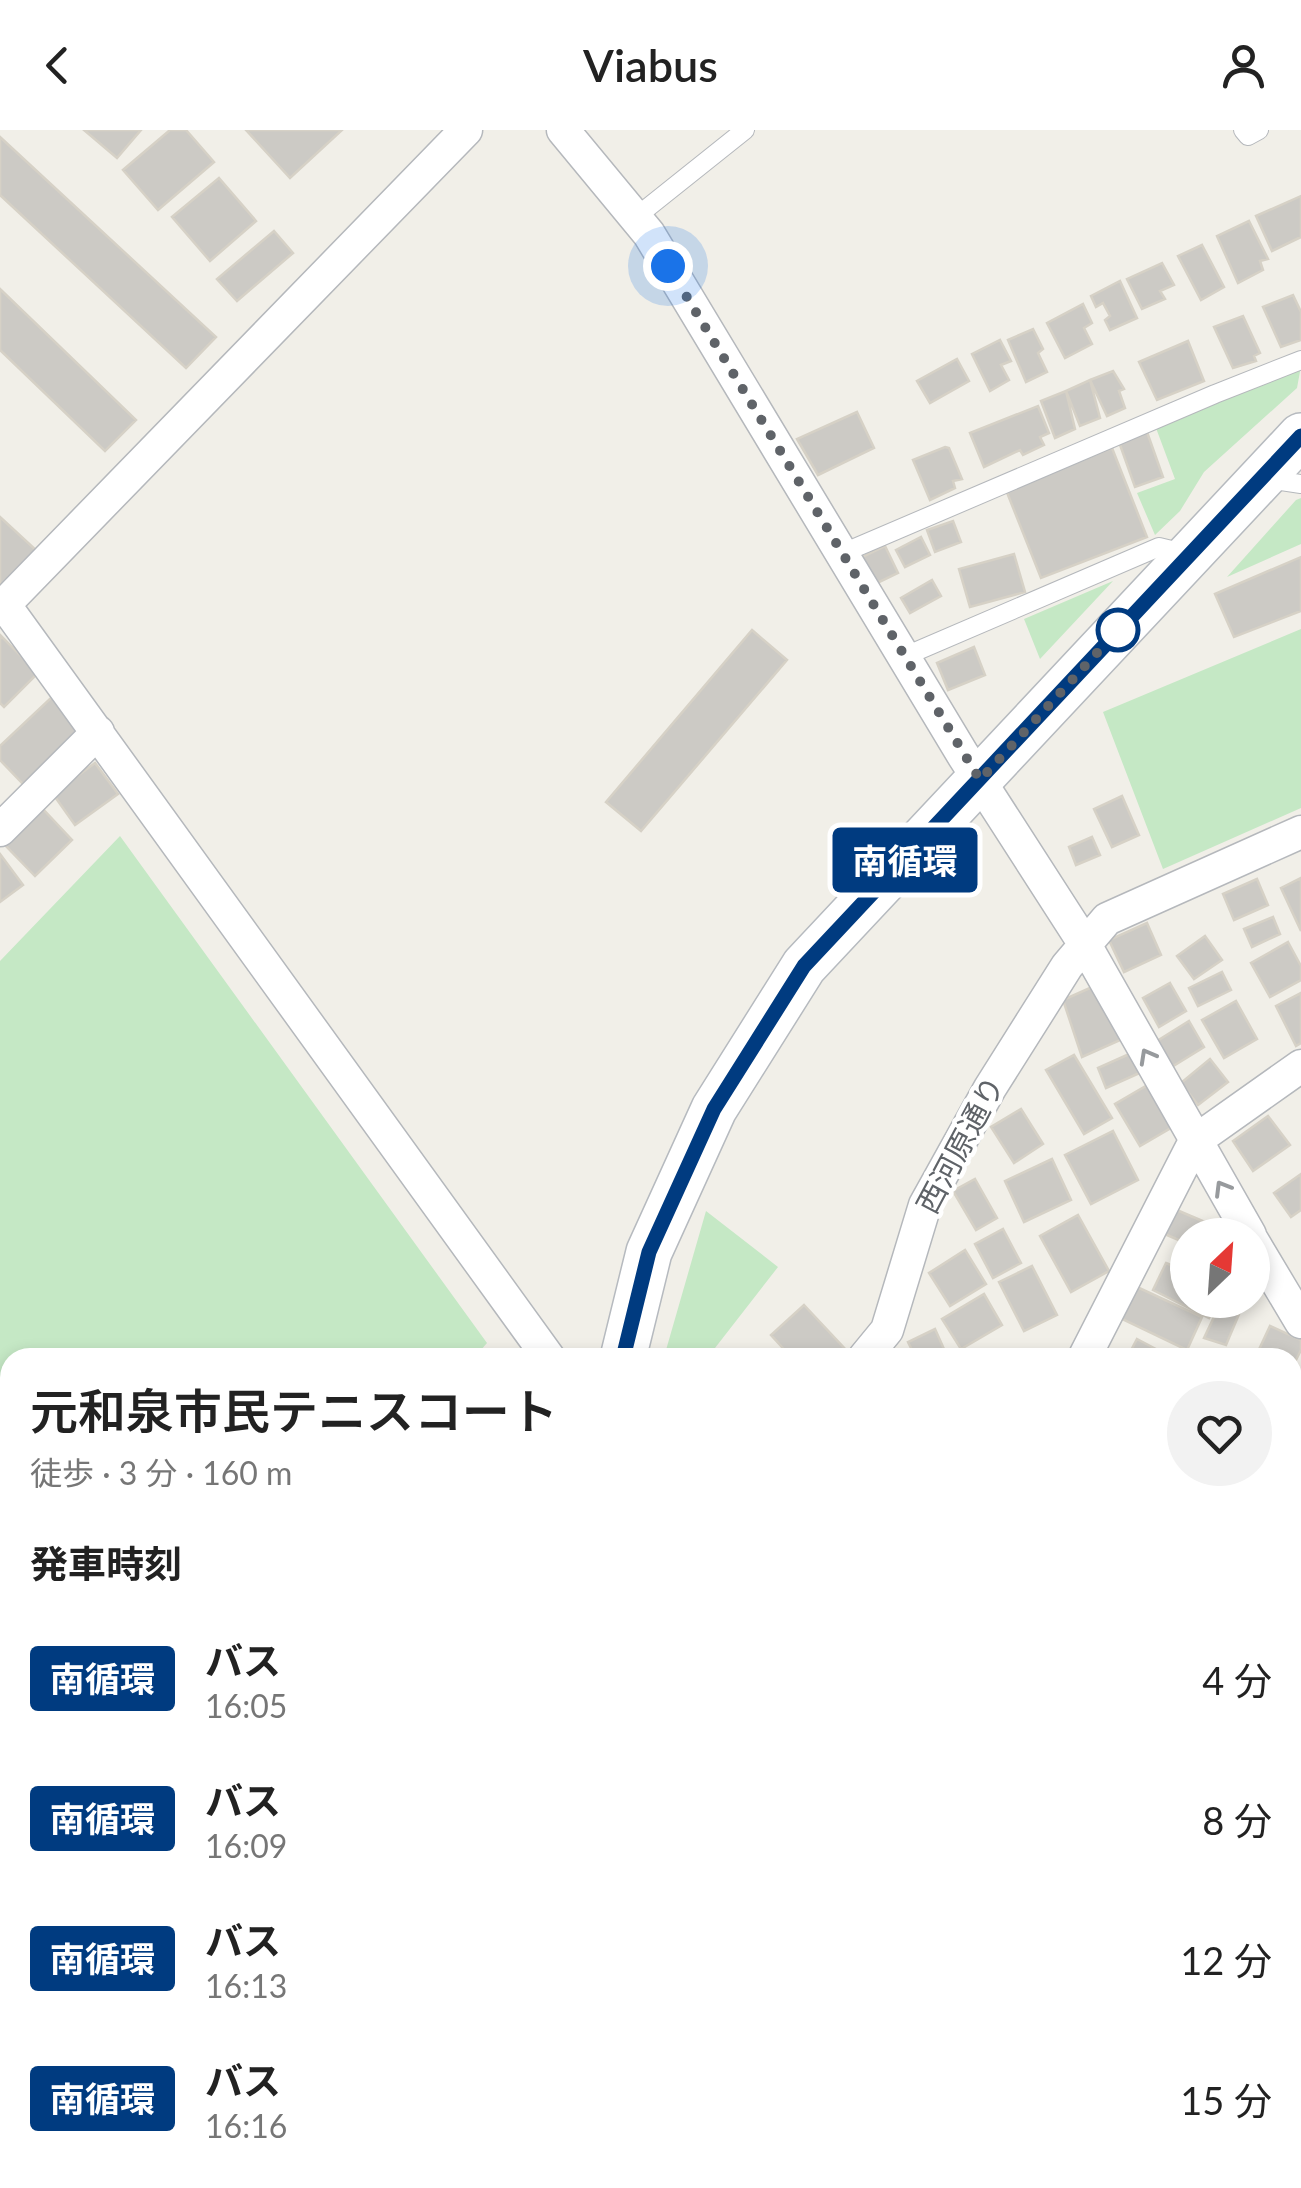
<!DOCTYPE html>
<html lang="ja">
<head>
<meta charset="utf-8">
<style>
  :root { --surface:#fff; --page:#f2f2f2; --text:#222; --muted:#767676 }
  body { margin:0; font-family:Lato,"Noto Sans JP",sans-serif; background:var(--page); color:var(--text); height:100vh; display:flex; flex-direction:column; font-size:38px; white-space:nowrap }
  * { box-sizing:border-box; margin:0 }
  p { font-size:32px; color:var(--muted) }
  .icon { flex:none; width:55px; height:55px; fill:none; stroke:currentColor; stroke-width:2; stroke-linecap:round; stroke-linejoin:round }
  .map { position:relative; flex:1; overflow:hidden }
  .details { position:absolute; left:0px; top:1218px; width:1302px; height:842px; display:flex; flex-direction:column; background:var(--surface); border-radius:30px 30px 0 0; box-shadow:0 5px 15px #0003 }
  .details>* { flex:none }
  .badge { padding:0 20px; border-radius:8px; font-size:35px; line-height:65px }
  .needle { width:65px; rotate:25deg }
  .tools { position:absolute; left:1170px; top:1088px; display:grid; gap:20px }
  .tools a { display:grid; place-items:center; width:100px; height:100px; border-radius:50%; background:var(--surface); box-shadow:0 5px 15px #0003; font-size:50px }
  .you { position:absolute; width:50px; height:50px; margin:-25px; border:8px solid #fff; border-radius:50%; background:#1a73e8; box-shadow:0 0 0 15px #1a73e833 }
  .map>.badge { position:absolute; translate:-50% -50%; box-shadow:0 0 0 5px #fff }
  h2 { padding:0 30px; font-size:38px; line-height:90px }
  .round { display:grid; place-items:center; flex:none; width:105px; height:105px; border-radius:52px; background:var(--page) }
  .summary { display:flex; align-items:center; justify-content:space-between; height:170px; padding:0 30px }
  h1 { font-size:48px; font-weight:600; line-height:75px }
  ul { padding:0; list-style:none }
  li { display:flex; align-items:center; gap:30px; height:140px; padding:0 30px }
  li div { flex:1 }
  li b { display:block; font-size:38px }
  li em { font-style:normal }
  li .badge { min-width:110px; font-weight:700; text-align:center }
  header { display:flex; justify-content:space-between; align-items:center; height:130px; padding:0 30px; background:var(--surface); font-size:45px; font-weight:600 }
  .map>svg:first-child { display:block }
  .green { fill:#c5e8c5 }
  .building { fill:#cccac5; stroke:#d6d1c6; stroke-width:2.5 }
  .lines { fill:none; stroke-linecap:round; stroke-linejoin:round }
  .service-casing { stroke:#b5b8bc; stroke-width:20 }
  .minor-casing { stroke:#b5b8bc; stroke-width:35 }
  .secondary-casing { stroke:#b6babf; stroke-width:48 }
  .primary-casing { stroke:#f2c960; stroke-width:55 }
  .service { stroke:#fff; stroke-width:18 }
  .minor { stroke:#fff; stroke-width:32 }
  .secondary { stroke:#fff; stroke-width:45 }
  .primary { stroke:#fff2af; stroke-width:52 }
  .oneway { stroke:#979a9d }
  .line-casing { stroke:#fff; stroke-width:22 }
  .line { stroke:#003b80; stroke-width:15 }
  .walk { stroke:#5f6368; stroke-width:10; stroke-dasharray:0 18 }
  .stop-dot { fill:#fff; stroke:#003b80; stroke-width:5 }
  .labels { text-anchor:middle; stroke-width:9; stroke-linejoin:round; paint-order:stroke }
  .street-label { font-size:30px; fill:#5f6368; stroke:#fff }
</style>
</head>
<body>
<header><svg class="icon" aria-label="back" viewBox="0 0 24 24"><path d="M15 5l-7 7 7 7"/></svg>Viabus<svg class="icon" aria-label="person" viewBox="0 0 24 24"><circle cx="12" cy="8" r="4"/><path d="M4 21q1-7 8-7t8 7"/></svg></header>
<div class="map">
<svg width="1301" height="2058" viewBox="0 0 1301 2058">
  <rect width="100%" height="100%" fill="#f1efe8"/>
  <path class="green" d="M1301,236L1297,258L1204,342L1180,381L1155,405L1137,363L1175,349L1156,298Z
    M1301,368V414L1227,447L1296,370Z
    M1113,451L1040,529L1024,489Z
    M1301,499V678L1163,739L1103,582Z
    M120,706L487,1213L474,1228H10V1491L0,1492V831Z
    M706,1081L778,1137L708,1227H664Z"/>
  <path class="building" d="M84,0H141L117,28Z
    M170,0H186L214,32L158,80L123,40Z
    M246,0H342L290,48Z
    M0,7L216,207L186,238L0,65Z
    M219,48L256,91L210,131L172,87Z
    M1301,66V107L1272,121L1256,86Z
    M1249,91L1268,129L1260,131L1263,140L1238,153L1217,106Z
    M274,101L293,123L237,171L217,149Z
    M1202,115L1224,157L1201,170L1178,126Z
    M1162,133L1174,155L1160,161L1165,169L1142,179L1127,149Z
    M1120,151L1137,188L1110,200L1105,190L1110,186L1103,173L1096,177L1091,166Z
    M0,159L136,290L105,321L0,220Z
    M1293,165L1301,182V210L1281,217L1263,177Z
    M1083,174L1092,193L1084,198L1092,214L1065,228L1047,193Z
    M1243,186L1260,223L1254,226L1256,231L1233,238L1214,197Z
    M1033,199L1043,219L1038,223L1047,242L1026,252L1008,210Z
    M1000,210L1011,231L1001,235L1009,250L990,261L972,224Z
    M1188,211L1204,251L1157,270L1139,232Z
    M957,229L969,251L930,273L917,251Z
    M1113,241L1124,259L1119,261L1125,278L1107,286L1090,250Z
    M1090,250L1100,288L1080,296L1066,261Z
    M1066,261L1075,299L1055,308L1041,271Z
    M1038,276L1049,303L1040,307L1044,315L1023,325L1020,320L984,337L970,303Z
    M857,282L874,318L818,345L797,309Z
    M1147,302L1163,347L1135,357L1119,312Z
    M945,317L949,318L962,349L953,351L955,358L930,370L913,330Z
    M1112,318L1147,407L1041,448L1006,360Z
    M0,387L37,421L0,461Z
    M953,391L961,412L935,422L927,400Z
    M921,407L930,425L905,437L896,420Z
    M885,416L898,443L875,454L862,427Z
    M1014,424L1025,462L970,477L959,439Z
    M1301,427V481L1234,507L1215,464Z
    M932,450L941,466L910,483L901,468Z
    M752,500L787,530L641,701L606,672Z
    M0,505L38,543L4,577L0,573Z
    M974,517L985,545L948,560L937,533Z
    M52,567L82,598L23,654L0,630V616Z
    M95,633L118,664L75,695L53,664Z
    M1122,666L1139,705L1112,717L1094,679Z
    M42,678L72,710L35,746L4,714Z
    M1092,707L1100,725L1076,735L1069,717Z
    M0,724L23,755L0,772Z
    M1301,748V801L1281,758Z
    M1257,749L1268,775L1234,790L1223,764Z
    M1273,787L1280,804L1252,817L1244,799Z
    M1147,793L1161,825L1124,842L1109,810Z
    M1205,806L1222,830L1194,849L1177,826Z
    M1288,812L1301,836V850L1270,867L1251,833Z
    M1222,842L1231,860L1198,876L1189,858Z
    M1170,853L1186,881L1159,897L1143,868Z
    M1099,854L1125,908L1082,927L1063,870Z
    M1301,863V913L1296,916L1276,876Z
    M1236,871L1257,909L1224,928L1202,890Z
    M1189,891L1204,917L1170,938L1154,913Z
    M1136,921L1144,941L1106,958L1098,938Z
    M1074,925L1112,988L1084,1004L1046,940Z
    M1210,929L1228,952L1198,975L1181,953Z
    M1151,953L1176,995L1140,1016L1115,974Z
    M1021,979L1043,1014L1014,1033L991,997Z
    M1268,986L1290,1015L1253,1041L1233,1011Z
    M1113,1001L1138,1050L1091,1074L1065,1025Z
    M1052,1029L1071,1070L1024,1092L1005,1051Z
    M1301,1044V1080L1291,1087L1274,1063Z
    M975,1049L997,1088L976,1100L953,1061Z
    M1172,1078L1219,1098L1216,1105H1188V1114L1160,1102Z
    M1078,1085L1109,1141L1071,1162L1040,1106Z
    M1003,1099L1021,1133L993,1148L975,1114Z
    M965,1120L986,1154L950,1176L929,1143Z
    M1166,1133L1188,1142V1170H1217L1209,1188L1153,1160Z
    M1032,1136L1057,1185L1024,1201L999,1152Z
    M1137,1157L1202,1187L1187,1220L1122,1189Z
    M984,1164L1002,1195L961,1219L942,1189Z
    M1222,1170H1245L1226,1215L1204,1208Z
    M804,1175L847,1221L840,1228H792L771,1205Z
    M1270,1196L1301,1210V1220L1292,1238V1228H1255Z
    M935,1199L948,1228H916L908,1212Z
    M1137,1209L1173,1228H1127Z
    M1292,1510L1301,1514V1571L1292,1589Z
    M10,1516V1730L0,1731V1517Z
    M1299,1668L1301,1670V1739L1292,1730V1673Z
    M10,1777V1959L6,1960L0,1916V1778Z
    M1301,1839V1882L1292,1884V1841Z
    M1301,2001V2058H1242L1235,2050H1292V2002Z
    M171,2050H236L240,2054L236,2058H180Z
    M259,2050H320L313,2058H251Z
    M435,2050H497L499,2052L494,2058H429Z
    M677,2050H748L726,2058H678Z"/>
  <g class="lines">
    <defs>
      <path id="service" d="M1243,0L1248,6L1259,0
        M636,87L745,0
        M1267,349L1301,354
        M843,423L1215,264L1301,230
        M903,527L1159,417L1188,424
        M1062,2058L1063,2050"/>
      <path id="minor" d="M563,0L649,104L963,625L1084,813L1250,1105
        M4,474L549,1228
        M0,479L466,0
        M0,700L98,602
        M1252,1110L1301,1192
        M864,1228L887,1200L925,1075L990,958L1067,836L1107,789L1301,702
        M1084,1228L1195,1011L1301,936
        M1292,1609L1301,1592
        M1292,1801L1301,1791
        M365,2050L373,2058
        M1122,2050L1128,2058
        M96,2058L104,2050
        M335,2058L342,2050
        M400,2058L408,2050"/>
      <path id="secondary" d="M623,1228L649,1122L714,979L804,836L1301,306
        M560,2058L561,2050"/>
      <path id="primary" d="M1292,1958L1301,1956
        M843,2058L869,2050
        M1002,2058L1023,2050"/>
    </defs>
    <use href="#service" class="service-casing"/>
    <use href="#minor" class="minor-casing"/>
    <use href="#secondary" class="secondary-casing"/>
    <use href="#primary" class="primary-casing"/>
    <use href="#service" class="service"/>
    <use href="#minor" class="minor"/>
    <use href="#secondary" class="secondary"/>
    <use href="#primary" class="primary"/>
  </g>
  <defs><path id="oneway-chevron" d="M-2-3.5L2.5 0L-2 3.5" fill="none" stroke-width="1.6" stroke-linecap="round" stroke-linejoin="round" transform="scale(2.5)"/></defs>
  <g class="oneway">
    <use href="#oneway-chevron" transform="translate(1147 926) rotate(-119)"/>
    <use href="#oneway-chevron" transform="translate(1222 1058) rotate(-121)"/>
  </g>
  <g class="lines">
    <defs>
      <path id="line" d="M623,1228L649,1122L714,979L804,836L1301,306"/>
    </defs>
    <use href="#line" class="line-casing"/>
    <use href="#line" class="line"/>
    <path class="walk" d="M668,136L980,650L1118,500"/>
  </g>
  <circle class="stop-dot" cx="1118" cy="500" r="20"/>
  <g class="labels">
    <g class="street-label">
      <text transform="translate(961 1015) rotate(-62)" y="10">西河原通り</text>
    </g>
  </g>
</svg>
<div class="tools">
<a><svg class="needle" viewBox="-14 -14 28 28"><path d="M0-13l5 13h-10z" fill="#e53935"/><path d="M0 13l5-13h-10z" fill="#767676"/></svg></a>
</div>
<div class="you" style="left:668px;top:136px"></div>
<b class="badge" style="left:905px;top:730px;background:#003b80;color:#fff">南循環</b>
<section class="details">
<div class="summary"><div><h1>元和泉市民テニスコート</h1><p>徒歩 · 3 分 · 160 m</p></div><a class="round"><svg class="icon" aria-label="heart" viewBox="0 0 24 24"><path d="M12 20l-8-8c-3-5 5-10 8-4 3-6 11-1 8 4z"/></svg></a></div>
<h2>発車時刻</h2>
<ul>
<li><span class="badge" style="background:#003b80;color:#fff">南循環</span><div><b>バス</b><p>16:05</p></div><em>4 分</em></li>
<li><span class="badge" style="background:#003b80;color:#fff">南循環</span><div><b>バス</b><p>16:09</p></div><em>8 分</em></li>
<li><span class="badge" style="background:#003b80;color:#fff">南循環</span><div><b>バス</b><p>16:13</p></div><em>12 分</em></li>
<li><span class="badge" style="background:#003b80;color:#fff">南循環</span><div><b>バス</b><p>16:16</p></div><em>15 分</em></li>
</ul>
</section>
</div>
</body>
</html>
